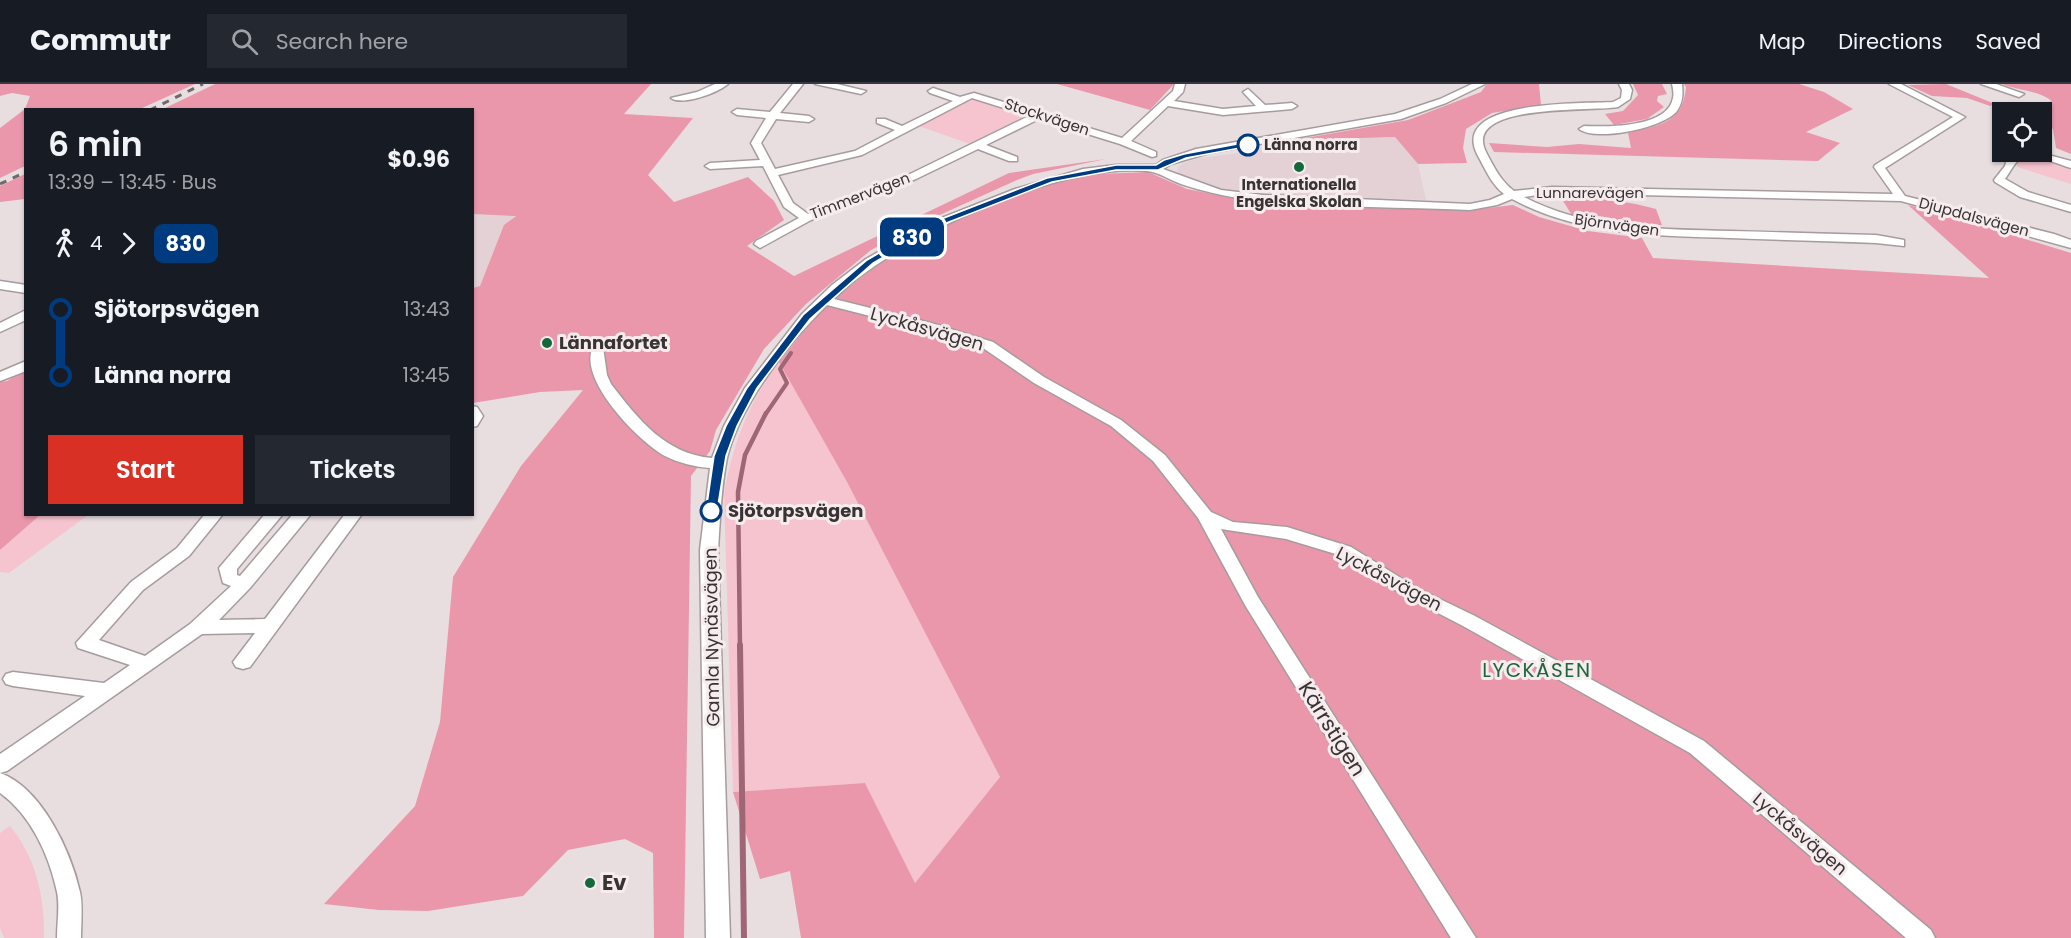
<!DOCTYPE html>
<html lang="en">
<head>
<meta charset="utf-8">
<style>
  :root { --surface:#171b24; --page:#242831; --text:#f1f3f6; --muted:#9ea1a6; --line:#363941; --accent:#d93025 }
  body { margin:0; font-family:Poppins,sans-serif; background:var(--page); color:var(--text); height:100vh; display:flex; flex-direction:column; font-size:22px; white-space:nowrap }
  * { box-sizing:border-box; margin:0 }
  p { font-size:20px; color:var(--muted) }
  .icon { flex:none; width:33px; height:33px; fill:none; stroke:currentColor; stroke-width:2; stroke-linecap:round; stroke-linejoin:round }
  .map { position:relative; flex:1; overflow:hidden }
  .drawer { position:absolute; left:24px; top:24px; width:450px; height:408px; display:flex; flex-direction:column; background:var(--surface); border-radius:0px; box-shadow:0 2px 4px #0004 }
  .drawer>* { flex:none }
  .badge { padding:0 12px; border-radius:9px; font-size:21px; line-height:39px }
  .tools { position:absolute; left:1992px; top:18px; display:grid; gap:12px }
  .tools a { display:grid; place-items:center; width:60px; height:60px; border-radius:0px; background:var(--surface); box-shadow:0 2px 4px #0004; font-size:30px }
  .map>.badge { position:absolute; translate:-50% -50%; box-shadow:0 0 0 3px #fff }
  .legs { display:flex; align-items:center; gap:9px; height:66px; padding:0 24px; font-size:20px }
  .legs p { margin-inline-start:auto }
  .overview { display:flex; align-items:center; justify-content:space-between; height:102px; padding:0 24px }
  h1 { font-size:33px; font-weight:600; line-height:45px }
  .primary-button { display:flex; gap:12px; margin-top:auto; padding:12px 24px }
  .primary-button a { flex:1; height:69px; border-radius:0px; background:var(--accent); color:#fff; font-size:24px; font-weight:600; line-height:69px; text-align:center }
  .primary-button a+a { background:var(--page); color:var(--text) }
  ul { padding:0 24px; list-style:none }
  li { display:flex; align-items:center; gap:21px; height:66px; font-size:22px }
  li i { display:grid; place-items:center; width:9px; height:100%; margin:0 8px; background:currentColor }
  li i::after { content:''; width:15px; height:15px; margin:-8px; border:4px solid; border-radius:50%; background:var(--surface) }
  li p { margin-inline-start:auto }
  li:first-child i { background:linear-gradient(#0000 50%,currentColor 0) }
  li:last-child i { background:linear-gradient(currentColor 50%,#0000 0) }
  header { display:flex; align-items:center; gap:36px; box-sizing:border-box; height:84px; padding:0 30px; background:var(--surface); border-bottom:2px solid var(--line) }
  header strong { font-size:28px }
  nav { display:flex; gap:33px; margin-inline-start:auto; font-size:21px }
  .search { width:420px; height:54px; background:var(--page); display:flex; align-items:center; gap:15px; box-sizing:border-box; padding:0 21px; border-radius:0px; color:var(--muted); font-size:22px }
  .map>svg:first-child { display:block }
  .built { fill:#e4d1d5 }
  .green { fill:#f5c4cf }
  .forest { fill:#ea97ac }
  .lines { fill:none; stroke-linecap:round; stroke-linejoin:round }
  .stream-far2 { stroke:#9f6675; stroke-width:4 }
  .stream-far1 { stroke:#9f6675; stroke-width:4.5 }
  .stream { stroke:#9f6675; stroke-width:6 }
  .minor-casing { stroke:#a69c9e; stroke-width:3 }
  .minor { fill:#fff; fill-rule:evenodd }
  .rail { stroke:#6f696a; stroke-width:3; stroke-dasharray:7 7; stroke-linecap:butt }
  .line-1 { fill:#003b80; stroke:#fff; stroke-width:1.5 }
  .stop-1-dot { fill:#fff; stroke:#003b80; stroke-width:3 }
  .poi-dot { fill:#146839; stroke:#f6ebed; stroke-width:2 }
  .labels { text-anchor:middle; stroke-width:6; stroke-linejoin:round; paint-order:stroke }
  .far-street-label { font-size:15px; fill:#383435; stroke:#f6ebed }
  .far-stop-label { font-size:15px; font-weight:bold; fill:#383435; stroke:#f6ebed; text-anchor:start }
  .far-poi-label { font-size:15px; font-weight:bold; fill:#383435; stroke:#f6ebed }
  .street-label { font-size:18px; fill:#383435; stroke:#f6ebed }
  .poi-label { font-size:18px; font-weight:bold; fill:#383435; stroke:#f6ebed; text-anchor:start }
  .stop-label { font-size:18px; font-weight:bold; fill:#383435; stroke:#f6ebed; text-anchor:start }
  .neighbourhood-label { font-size:20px; letter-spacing:1.5px; fill:#1e673c; stroke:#f6ebed }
  .near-street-label { font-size:21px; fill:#383435; stroke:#f6ebed }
  .near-poi-label { font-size:21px; font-weight:bold; fill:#383435; stroke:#f6ebed; text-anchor:start }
</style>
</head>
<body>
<header>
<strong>Commutr</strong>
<div class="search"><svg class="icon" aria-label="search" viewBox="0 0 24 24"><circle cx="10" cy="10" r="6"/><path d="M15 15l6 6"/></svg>Search here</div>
<nav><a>Map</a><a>Directions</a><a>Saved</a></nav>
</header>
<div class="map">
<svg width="2071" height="854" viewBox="0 0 2071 854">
  <rect width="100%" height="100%" fill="#e8dee0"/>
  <path class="built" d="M1395,53L1418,80L1426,116L1265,111L1225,106L1182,95L1177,86L1181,80L1199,74L1246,68L1294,56Z
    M473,130L516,131L504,142L480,202L473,204Z"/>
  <path class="green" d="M968,14H984L1036,32L973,61L916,41Z
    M2028,72L2044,73L2071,83V100L2017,83V77Z
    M1282,95L1319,96L1323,108H1285Z
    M779,277L847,398L1000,693L915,799L865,699L733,708L724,411C732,361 749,318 779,277Z
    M40,430L88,431L9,489L0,488V466Z
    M10,742C36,773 45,814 44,854H4L0,844V749Z"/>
  <path class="forest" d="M0,0H195L140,25L26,26L25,82L0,94V44L25,25L30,12L12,9L0,12Z
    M215,0H651L624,30L693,34L648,91L674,118L748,93L774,117L784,136L747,162L794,192L1009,89L1106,75L1033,90L1017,96L922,139L871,166L806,220L764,265L716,346L710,367L691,392L684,854H654L653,769L625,755L568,766L523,812L428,827L379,826L324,820L415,722L440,638L453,493L521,382L583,306L540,308L473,319V204L480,202L504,141L516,132L473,130L472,26H161Z
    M1057,0H1174L1150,26Z
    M1487,0H1539L1541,21L1492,29L1466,45L1463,64L1467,79L1418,80L1395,53L1294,56L1408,36L1481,8Z
    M1633,0H1662L1667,10L1658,12L1657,17L1664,23L1647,35L1614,41L1605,30L1623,27L1638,11Z
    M1684,0H1799L1824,8L1853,25L1806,48L1840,59L1818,77L1494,68L1489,59L1547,63L1579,60L1631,64L1628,49C1658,41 1683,40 1686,3Z
    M1946,0L1995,20L1990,22L1967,14L1932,12L1908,1Z
    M2002,0H2071V70L2056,64L2053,45L2042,38V28H2025L2020,26L2052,17C2038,6 2019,7 2002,0Z
    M1148,88L1187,105L1244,116L1398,121L1471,126L1513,121L1539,133L1588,147L1642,154L1653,174L1989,194L1908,121L1957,134L2071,169V854H801L790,787L760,795L733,708L865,699L915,799L1000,693L847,398L779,278L816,232L839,211L897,166L974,126L1043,101L1098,90Z
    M25,90V115L0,118V102Z
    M1560,112C1596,115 1620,115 1656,125L1662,141L1644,142L1573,133Z
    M25,286L26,430L40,431L0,466V298L7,297Z"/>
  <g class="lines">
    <path class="stream-far2" d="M765,331L787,299L780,285L791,269"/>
    <path class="stream-far1" d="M740,563L738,408L745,371L766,329"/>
    <path class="stream" d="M740,561L744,854"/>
    <defs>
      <path id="minor" d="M715,0H728C717,9 683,22 671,14L697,8Z
        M793,0H803L780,29L809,32L814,35L809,38L776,35L761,59L775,85L855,67L895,46L877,39V35H885L902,42L953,17L930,9L928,7L933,4L960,13L974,9L1122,54L1173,7L1175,0H1185L1183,8L1174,17L1223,25L1256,22L1243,8L1248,5L1265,21L1292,19L1297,22L1292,25L1223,31L1168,22L1131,57L1156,68V72L1152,73L1120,60L1039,35L986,61L1017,73V77H1009L978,65L916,95L811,136L760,164L754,160L756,157L799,134L784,123L763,82L710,85L705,82L710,79L760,76L751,59L766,34L737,31L732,28L737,25L770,28ZM972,14L1029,32L908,91L808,130L793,119L778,91L862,71Z
        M815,0H837L866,7L861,10Z
        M1472,0H1485L1446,19L1401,35L1209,69L1171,80L1163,85L1221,106L1263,111L1470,120L1490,116L1504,110C1491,100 1486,86 1478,72C1447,15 1582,20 1613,18L1621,14L1622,6L1619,0H1629L1632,6L1630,15L1618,23C1592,28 1458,18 1487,70C1495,85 1501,97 1514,107L1552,103L1893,110L1874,83L1875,81L1953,33L1889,0H1901L1965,33L1885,84L1905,112L2054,150L2071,156V164L1901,117L1552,109L1524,113C1587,146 1660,145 1730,147C1778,148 1827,150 1876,151L1904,156V162L1876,159C1827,157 1779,156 1730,154C1655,152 1579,151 1512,115L1497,121L1470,126C1401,123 1330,124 1261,117C1233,114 1208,109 1181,100C1170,96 1159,88 1147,87C1060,78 895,154 834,215L931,239L993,258L1044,293L1121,336L1165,371L1211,428L1233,438L1287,443L1351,463L1417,504L1475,532L1704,657L1931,846L1935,854H1906L1690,669L1463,542L1405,512L1339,471L1286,455L1221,445L1258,513L1476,854H1451L1245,521L1198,434L1153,377L1111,342L1034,299L983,264L921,245L827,221C788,259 740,321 727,374C721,404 720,435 718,466L730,854H706L700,466L710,384C695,383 679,379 665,372C639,358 577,295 593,263H603L607,291L611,300C638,335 665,370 712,374L724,342L745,304L802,230L832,201L866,175L929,139L1015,105L1083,85L1116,81H1156L1163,76L1196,65L1395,30L1440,15Z
        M1672,0H1682C1683,10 1683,18 1677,27C1664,44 1596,58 1579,45L1584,42C1606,43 1668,44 1673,14C1674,10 1673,4 1672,0Z
        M1981,0H1996L2024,10L2019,13Z
        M2026,68L2041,69L2071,77V84C2056,80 2034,68 2019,76C2014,79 2009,90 2005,95L2028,108L2071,121V128L2020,113L1995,98L1994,96L2005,82L2007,74Z
        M0,197L26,201V209L0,205Z
        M26,226V236L0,248V239Z
        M26,277V287L0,297V288Z
        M472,322L477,323L483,332L477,342L472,343Z
        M205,430H223L189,472L143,506L99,556L145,572L190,540L231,502L223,499L219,484L265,430H283L237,485V491L240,492L293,430H311L250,504L219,536L265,535L345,430H362L250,583L243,585L236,583L233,578L255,549L202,550L7,687L0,689C42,704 71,768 80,808C83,822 81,839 81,854H57C57,839 60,822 57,808C49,771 31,731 0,709V670L85,612L13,602L6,600L3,595L6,590L13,588L104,599L130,581L78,564L76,559L131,498L177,464Z"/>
    </defs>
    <use href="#minor" class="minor-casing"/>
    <use href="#minor" class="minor"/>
    <path class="rail" d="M150,26L203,0
      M0,100L26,88"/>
  </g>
  <path class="line-1" d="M1248,58L1251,62L1186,74L1158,86H1116L1052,98L936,143L873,179L810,235L757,304L737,342L726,372L717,427L716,429H707L706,427L714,372L726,342L747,304L803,231L867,176L931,139L1047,94L1116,81H1156L1164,76L1184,70Z"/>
  <g class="stop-1-dot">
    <circle cx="1248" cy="61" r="10"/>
    <circle cx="711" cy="427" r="10"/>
  </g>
  <g class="poi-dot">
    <circle cx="1299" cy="83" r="6"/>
    <circle cx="547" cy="259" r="6"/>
    <circle cx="590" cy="799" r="6"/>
  </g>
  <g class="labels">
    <g class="far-street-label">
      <text transform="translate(1047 33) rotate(18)" y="5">Stockvägen</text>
      <text x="1590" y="114">Lunnarevägen</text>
      <text transform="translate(860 112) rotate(-21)" y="5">Timmervägen</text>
      <text transform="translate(1974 133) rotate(15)" y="5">Djupdalsvägen</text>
      <text transform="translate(1617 141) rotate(8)" y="5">Björnvägen</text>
    </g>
    <g class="far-stop-label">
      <text x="1264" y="66">Länna norra</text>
    </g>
    <g class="far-poi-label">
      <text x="1299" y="106">Internationella<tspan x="1299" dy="17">Engelska Skolan</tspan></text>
    </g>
    <g class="street-label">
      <text transform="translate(927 245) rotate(16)" y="6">Lyckåsvägen</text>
      <text transform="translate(1389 495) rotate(28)" y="6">Lyckåsvägen</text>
      <text transform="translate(712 553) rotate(-91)" y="6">Gamla Nynäsvägen</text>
      <text transform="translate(1800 750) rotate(40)" y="6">Lyckåsvägen</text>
    </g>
    <g class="poi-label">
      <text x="559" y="265">Lännafortet</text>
    </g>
    <g class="stop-label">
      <text x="728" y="433">Sjötorpsvägen</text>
    </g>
    <g class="neighbourhood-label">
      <text x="1537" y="593">LYCKÅSEN</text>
    </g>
    <g class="near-street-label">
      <text transform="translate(1332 645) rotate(58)" y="7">Kärrstigen</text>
    </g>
    <g class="near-poi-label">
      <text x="602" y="806">Ev</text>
    </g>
  </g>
</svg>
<div class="tools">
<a><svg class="icon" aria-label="locate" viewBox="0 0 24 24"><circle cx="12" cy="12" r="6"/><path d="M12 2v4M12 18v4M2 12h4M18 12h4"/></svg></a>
</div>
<b class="badge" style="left:912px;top:153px;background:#003b80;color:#fff">830</b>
<section class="drawer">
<div class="overview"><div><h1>6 min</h1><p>13:39 – 13:45 · Bus</p></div><b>$0.96</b></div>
<div class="legs"><svg class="icon" aria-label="walk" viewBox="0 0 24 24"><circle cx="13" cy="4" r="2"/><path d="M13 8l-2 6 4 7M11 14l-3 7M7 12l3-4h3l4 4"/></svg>4<svg class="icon" aria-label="forward" viewBox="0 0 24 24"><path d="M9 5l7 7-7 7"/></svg><b class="badge" style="background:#003b80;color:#fff">830</b></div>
<ul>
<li><i style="color:#003b80"></i><b>Sjötorpsvägen</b><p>13:43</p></li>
<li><i style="color:#003b80"></i><b>Länna norra</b><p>13:45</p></li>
</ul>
<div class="primary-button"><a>Start</a><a>Tickets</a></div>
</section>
</div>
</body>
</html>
